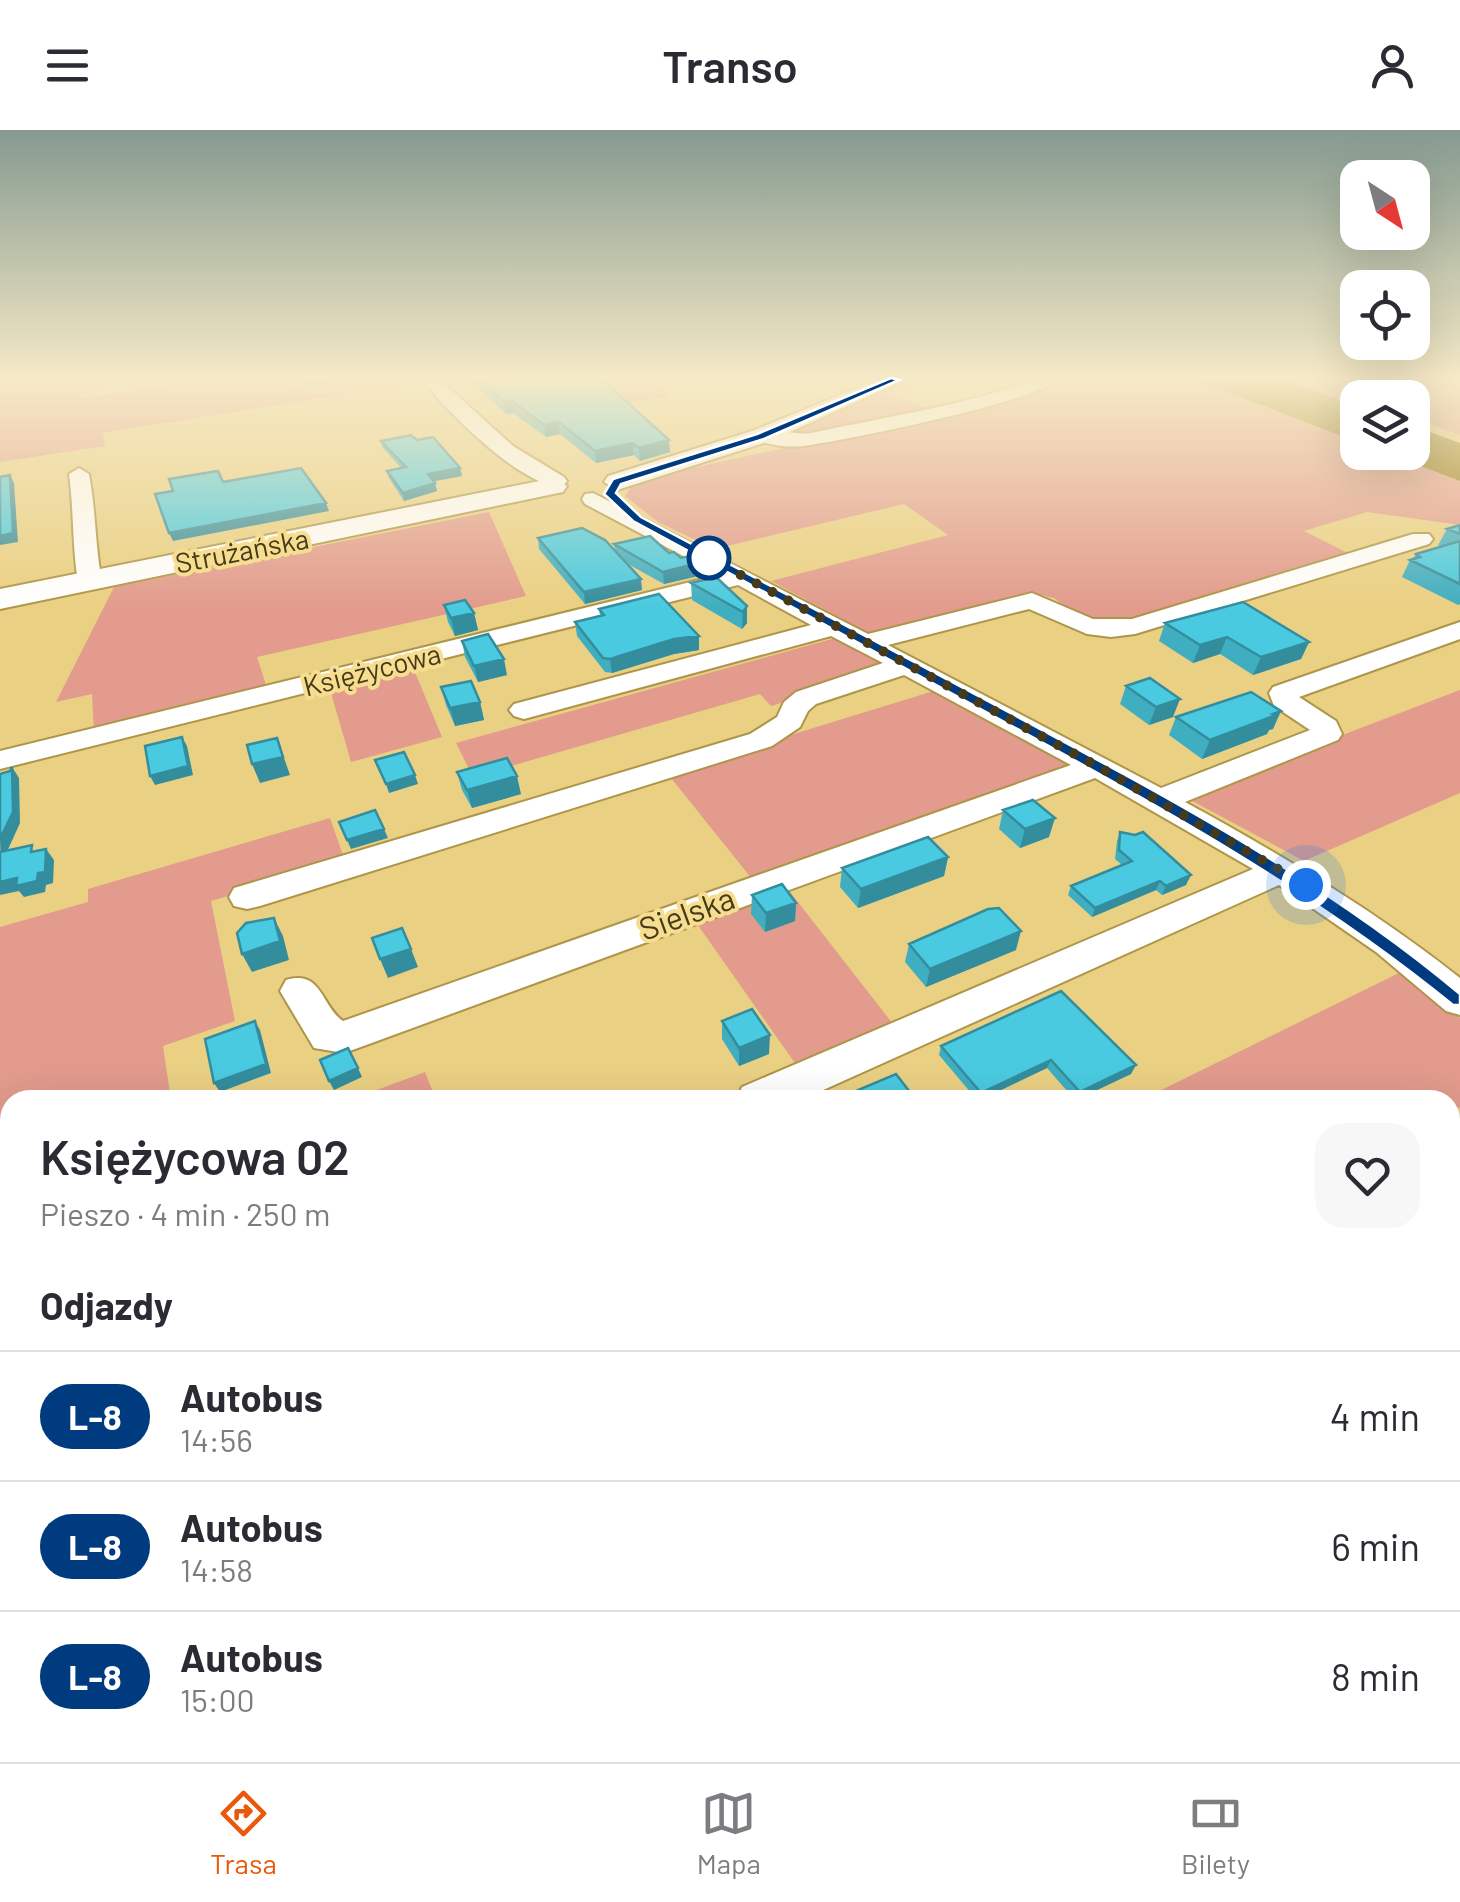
<!DOCTYPE html>
<html lang="pl">
<head>
<meta charset="utf-8">
<style>
  :root { --surface:#fff; --page:#f7f7f7; --text:#2b2b33; --muted:#7c7c81; --line:#e1e1e2; --accent:#ea580c }
  body { margin:0; font-family:Barlow,sans-serif; background:var(--page); color:var(--text); height:100vh; display:flex; flex-direction:column; font-size:38px; white-space:nowrap }
  * { box-sizing:border-box; margin:0 }
  p { font-size:32px; color:var(--muted) }
  .icon { flex:none; width:55px; height:55px; fill:none; stroke:currentColor; stroke-width:2; stroke-linecap:round; stroke-linejoin:round }
  .map { position:relative; flex:1; overflow:hidden }
  .side { position:absolute; left:0px; top:960px; width:1460px; height:672px; display:flex; flex-direction:column; background:var(--surface); border-radius:30px 30px 0 0; box-shadow:0 10px 40px #0002 }
  .side>* { flex:none }
  .badge { padding:0 20px; border-radius:32px; font-size:35px; line-height:65px }
  .needle { width:65px; rotate:144deg }
  .tools { position:absolute; left:1340px; top:30px; display:grid; gap:20px }
  .tools a { display:grid; place-items:center; width:90px; height:90px; border-radius:20px; background:var(--surface); box-shadow:0 10px 40px #0002; font-size:50px }
  .you { position:absolute; width:50px; height:50px; margin:-25px; border:8px solid #fff; border-radius:50%; background:#1a73e8; box-shadow:0 0 0 15px #1a73e833 }
  .map>.badge { position:absolute; translate:-50% -50%; box-shadow:0 0 0 5px #fff }
  h2 { padding:0 40px; font-size:38px; line-height:90px }
  .round { display:grid; place-items:center; flex:none; width:105px; height:105px; border-radius:30px; background:var(--page) }
  .overview { display:flex; align-items:center; justify-content:space-between; height:170px; padding:0 40px }
  h1 { font-size:48px; font-weight:600; line-height:75px }
  ul { padding:0; list-style:none }
  li { display:flex; align-items:center; gap:30px; height:130px; padding:0 40px; border-top:2px solid var(--line) }
  li div { flex:1 }
  li b { display:block; font-size:38px }
  li em { font-style:normal }
  li .badge { min-width:110px; font-weight:700; text-align:center }
  header { display:flex; justify-content:space-between; align-items:center; height:130px; padding:0 40px; background:var(--surface); font-size:45px; font-weight:600 }
  .tab-bar { display:flex; justify-content:space-around; align-items:center; height:140px; border-top:2px solid var(--line); background:var(--surface); font-size:28px; color:var(--muted) }
  .tab-bar a { display:grid; justify-items:center; gap:5px }
  .tab-bar .selected { color:var(--accent) }
  .map>svg:first-child { display:block }
  .green { fill:#e29b8d }
  .water { fill:#91740a }
  .lines { fill:none; stroke-linecap:round; stroke-linejoin:round }
  .minor-casing { stroke:#ae9549; stroke-width:4 }
  .major-casing { stroke:#ae9549; stroke-width:4 }
  .minor { fill:#fff; fill-rule:evenodd }
  .major { fill:#fff; fill-rule:evenodd }
  .wall { fill:#40aec1 }
  .shaded-wall { fill:#348d9d }
  .building { fill:#4acae0; stroke:#348d9d; stroke-width:2.5 }
  .line { fill:#003b80; stroke:#fff; stroke-width:2.5 }
  .walk { stroke:#453a1a; stroke-width:10; stroke-dasharray:0 18 }
  .stop-dot { fill:#fff; stroke:#003b80; stroke-width:5 }
  .labels { text-anchor:middle; stroke-width:8; stroke-linejoin:round; paint-order:stroke }
  .far-street-label { font-size:28px; fill:#453a1a; stroke:#f7dd90 }
  .street-label { font-size:32px; fill:#453a1a; stroke:#f7dd90 }
</style>
</head>
<body>
<header><svg class="icon" aria-label="menu" viewBox="0 0 24 24"><path d="M4 6h16M4 12h16M4 18h16"/></svg>Transo<svg class="icon" aria-label="person" viewBox="0 0 24 24"><circle cx="12" cy="8" r="4"/><path d="M4 21q1-7 8-7t8 7"/></svg></header>
<div class="map">
<svg width="1460" height="1632" viewBox="0 0 1460 1632">
  <rect width="100%" height="100%" fill="#ead083"/>
  <path class="green" d="M0,250H101L105,260L81,264L82,268L203,250H270L277,262L363,250L423,252L103,303L105,316L0,332Z
    M603,250H645L671,266L629,273Z
    M906,250H924L891,266L933,280L796,309L778,305Z
    M1056,250H1196L1357,312L1358,322L1386,323L1460,351V395L1367,382L1304,401L1352,425L1114,495L1078,487L1054,468L1035,464L875,506L771,451L948,405L904,374L714,419L658,392L625,366L634,352L642,349L1021,266Z
    M1283,250H1460V305L1413,288L1412,268H1358L1357,273H1349Z
    M489,382L526,466L257,527L267,558L94,601L92,564L56,572L114,457Z
    M839,507L892,535L888,540L771,576L760,564L473,647L456,613Z
    M412,535L442,607L351,632L329,556Z
    M937,560L1068,632L1063,637L752,749L667,643Z
    M1460,560V663L1304,731L1183,666Z
    M330,688L345,731L211,771L235,891L163,916L171,970H10V1622H1372L1378,1632H0V797L88,772V759Z
    M787,758L893,894L797,936L695,791Z
    M1403,841L1460,888V977L1450,984V970H1141Z
    M425,942L436,970H350Z"/>
  <path class="water" d="M1196,250H1284L1357,276V312Z
    M1413,296L1460,313V351L1386,323L1412,322Z"/>
  <g class="lines">
    <defs>
      <path id="minor" d="M423,250H440L513,316L564,347L567,351L564,355C528,364 443,278 423,250Z
        M1033,250H1057C1031,273 846,310 803,316C789,318 762,315 751,306C765,294 793,306 811,303C885,287 962,276 1033,250Z
        M79,338L89,344C96,381 95,416 102,452L90,459L78,452C72,415 74,381 69,344Z
        M593,363L868,504L1032,463L1093,489H1132L1413,404H1429L1433,409L1429,414L1135,504L1111,507L1087,504L1029,479L888,515L1161,658L1310,600L1274,576L1269,563L1273,557L1460,492V509L1299,567L1336,591L1342,604L1338,610L1185,672C1282,725 1374,780 1460,848V885L1446,881L1376,822L1279,755L801,970H736L742,957L1253,739L1095,648L358,918L344,923L314,918L280,861L286,850C322,839 321,876 343,891L1071,635L904,545L816,574L808,581L800,597L772,616L260,776L247,779L234,776L229,767L234,758L750,604L777,587L784,572L796,562L883,533L831,506L524,589L514,586L509,580L514,574L811,495L738,455L0,639V621L719,445L585,374L582,369L585,364Z
        M1460,1389V1449L1450,1454V1393Z"/>
      <path id="major" d="M876,250H905L770,311L617,360L604,352L608,346L752,301Z
        M554,348L567,356L563,362L0,479V459Z"/>
    </defs>
    <use href="#minor" class="minor-casing"/>
    <use href="#major" class="major-casing"/>
    <use href="#minor" class="minor"/>
    <use href="#major" class="major"/>
  </g>
  <path class="wall" d="M470,250H558L670,322L640,331L634,325L596,333L560,304L546,307L513,283L506,284Z
    M417,310L460,338L462,346L434,351L437,361L404,371L389,348L387,341L401,338L383,318L381,311Z
    M1460,395V474L1458,475L1402,447L1410,430L1413,429L1416,424L1442,417L1438,415L1447,399Z
    M538,408L615,421L614,414L669,423L698,446L664,454L626,433L642,460L585,474L539,419Z
    M691,453L747,476V493L742,499L692,470Z
    M444,475L474,483L478,500L455,506L448,492Z
    M599,479L699,506V520L674,524L612,543L605,542L577,506L575,492L600,486Z
    M1165,493L1309,512L1301,529L1253,545L1220,524L1193,533L1159,511Z
    M462,511L507,545L478,552L465,527Z
    M1126,556L1173,587L1149,595L1120,574Z
    M441,557L480,572L484,590L455,596L446,575Z
    M1176,587L1273,599L1269,600L1267,604L1202,629L1169,605Z
    M457,642L521,664L472,678L462,660Z
    M1003,680L1049,707L1020,718L999,699Z
    M1120,702L1186,755L1162,765L1156,760L1092,787L1068,765L1071,756L1122,735L1115,729L1117,711Z
    M948,727L944,746L858,778L840,757L842,738Z
    M752,765L796,773L795,791L765,802L751,784Z
    M909,814L1016,820L926,857L905,832Z
    M1061,861L1131,944L1075,970L1047,938L981,970H977L939,925L941,916Z
    M722,891L769,924L739,936L722,909Z
    M1460,1133V1169L1450,1159V1141Z
    M1450,1516H1453L1460,1524V1622L1450,1609Z"/>
  <path class="shaded-wall" d="M306,250H330L331,254L308,257Z
    M512,271L513,283L506,284L504,272Z
    M559,292L560,304L546,307L544,295Z
    M669,310L670,322L640,331L639,318Z
    M633,313L634,325L596,333L595,321Z
    M460,338L462,346L430,352L428,344Z
    M10,345L14,353L18,412L0,415V406Z
    M435,353L437,361L404,371L403,363Z
    M326,373L329,381L173,411L169,403Z
    M698,433V446L664,454L663,442Z
    M641,449L642,460L585,474L584,462Z
    M747,476V493L742,499L743,482Z
    M474,483L478,500L455,506L451,488Z
    M699,506V520L674,524L612,543L610,529L674,509Z
    M1227,507L1220,524L1193,533L1200,515Z
    M1309,512L1301,529L1253,545L1261,527Z
    M504,529L507,545L478,552L474,536Z
    M1180,569L1173,587L1149,595L1156,577Z
    M480,572L484,590L455,596L450,578Z
    M1281,581L1273,599L1269,600L1267,604L1202,629L1210,610Z
    M182,607L187,616L193,645L155,655L150,646Z
    M277,608L290,645L260,653L252,634Z
    M12,637L19,648L20,693L1,735L0,709Z
    M415,645L418,654L389,663L386,654Z
    M517,646L521,664L472,678L467,660Z
    M1055,688L1049,707L1020,718L1025,699Z
    M384,699L388,708L351,719L347,710Z
    M46,719L54,730L53,753L46,755L45,762L24,767L19,761L0,765V752L38,743Z
    M948,727L944,746L858,778L861,759Z
    M1191,745L1186,755L1162,765L1166,756Z
    M1160,751L1156,760L1092,787L1095,778Z
    M796,773L795,791L765,802L766,783Z
    M274,788L283,806L289,830L252,842L242,824Z
    M1021,801L1016,820L926,857L930,839Z
    M411,819L418,837L388,848L380,829Z
    M255,891L260,900L271,943L220,962L214,953Z
    M770,905L769,924L739,936V918Z
    M1051,930L1047,938L979,970L981,963Z
    M1136,935L1131,944L1076,970L1080,962Z
    M358,938L362,947L334,960L329,951Z"/>
  <path class="building" d="M480,250H558L560,251L603,250L669,310L639,318L633,313L595,321L559,292L544,295L512,271L504,272Z
    M411,305L417,310L433,307L460,338L428,344L435,353L403,363L387,341L406,337L381,311Z
    M301,338L326,373L169,403L155,364L173,361L169,349L218,341L223,352Z
    M10,345L13,403L0,406V347Z
    M1460,395V404L1447,399Z
    M582,398L605,410L641,449L584,462L538,408Z
    M650,406L669,423L674,422L681,428L690,426L698,433L663,442L614,414Z
    M1460,411V454L1410,430L1420,427L1416,424Z
    M716,447L747,476L743,482L691,453Z
    M659,464L699,506L674,509L610,529L603,528L575,492L604,485L599,479Z
    M465,470L474,483L451,488L444,475Z
    M1243,472L1309,512L1261,527L1227,507L1200,515L1165,493Z
    M488,504L504,529L474,536L462,511Z
    M1150,548L1180,569L1156,577L1126,556Z
    M471,551L480,572L450,578L441,557Z
    M1251,562L1281,581L1273,584L1276,585L1210,610L1176,587Z
    M182,607L188,636L150,646L145,616Z
    M277,608L283,627L252,634L247,615Z
    M404,622L415,645L386,654L375,630Z
    M507,628L517,646L467,660L457,642Z
    M12,637L13,682L0,709V644L10,641Z
    M1033,670L1055,688L1025,699L1003,680Z
    M375,680L384,699L347,710L339,692Z
    M1120,702L1135,705L1143,702L1191,745L1166,756L1160,751L1095,778L1071,756L1132,731L1119,720Z
    M928,707L948,727L861,759L842,738Z
    M32,715L31,722L46,719L45,742L38,743L37,751L16,756L17,748L0,752V722Z
    M782,754L796,773L766,783L752,765Z
    M999,778L1021,801L930,839L909,814L988,779Z
    M274,788L280,811L242,824L237,803L246,793Z
    M402,798L411,819L380,829L372,808Z
    M1061,861L1136,935L1080,962L1051,930L981,963L941,916Z
    M752,879L770,905L739,918L722,891Z
    M255,891L266,934L214,953L205,909Z
    M348,918L358,938L329,951L320,930Z
    M896,944L916,970H864L858,960Z
    M1453,1516L1460,1524V1604L1450,1591V1518Z"/>
  <linearGradient id="sky" x2="0" y2="1"><stop stop-color="#859a8f"/><stop offset="0.52" stop-color="#f6eac7"/><stop offset="1" stop-color="#f6eac7" stop-opacity="0"/></linearGradient>
  <rect width="1460" height="478" fill="url(#sky)"/>
  <path class="line" d="M891,248L899,250L764,309L621,354L616,363L641,387C766,453 891,520 1016,586C1173,670 1328,753 1460,864V875H1453C1313,761 1158,675 999,589C877,523 755,457 633,391L604,364L613,349L757,304Z"/>
  <g class="lines">
    <path class="walk" d="M709,428L1097,636L1306,755"/>
  </g>
  <circle class="stop-dot" cx="709" cy="428" r="20"/>
  <g class="labels">
    <g class="far-street-label">
      <text transform="translate(242 421) rotate(-11)" y="10">Strużańska</text>
      <text transform="translate(372 540) rotate(-14)" y="10">Księżycowa</text>
    </g>
    <g class="street-label">
      <text transform="translate(687 784) rotate(-20)" y="11">Sielska</text>
    </g>
  </g>
</svg>
<div class="tools">
<a><svg class="needle" viewBox="-14 -14 28 28"><path d="M0-13l5 13h-10z" fill="#e53935"/><path d="M0 13l5-13h-10z" fill="#7c7c81"/></svg></a>
<a><svg class="icon" aria-label="locate" viewBox="0 0 24 24"><circle cx="12" cy="12" r="6"/><path d="M12 2v4M12 18v4M2 12h4M18 12h4"/></svg></a>
<a><svg class="icon" aria-label="layers" viewBox="0 0 24 24"><path d="M12 4l9 5-9 5-9-5zM3 14l9 5 9-5"/></svg></a>
</div>
<div class="you" style="left:1306px;top:755px"></div>
<section class="side">
<div class="overview"><div><h1>Księżycowa 02</h1><p>Pieszo · 4 min · 250 m</p></div><a class="round"><svg class="icon" aria-label="heart" viewBox="0 0 24 24"><path d="M12 20l-8-8c-3-5 5-10 8-4 3-6 11-1 8 4z"/></svg></a></div>
<h2>Odjazdy</h2>
<ul>
<li><span class="badge" style="background:#003b80;color:#fff">L-8</span><div><b>Autobus</b><p>14:56</p></div><em>4 min</em></li>
<li><span class="badge" style="background:#003b80;color:#fff">L-8</span><div><b>Autobus</b><p>14:58</p></div><em>6 min</em></li>
<li><span class="badge" style="background:#003b80;color:#fff">L-8</span><div><b>Autobus</b><p>15:00</p></div><em>8 min</em></li>
</ul>
</section>
</div>
<nav class="tab-bar">
<a class="selected"><svg class="icon" aria-label="directions" viewBox="0 0 24 24"><path d="M12 3l9 9-9 9-9-9zM9 14v-3h6M13 9l2 2-2 2"/></svg>Trasa</a>
<a><svg class="icon" aria-label="map" viewBox="0 0 24 24"><path d="M3 6l6-2 6 2 6-2v14l-6 2-6-2-6 2zM9 4v14M15 6v14"/></svg>Mapa</a>
<a><svg class="icon" aria-label="tickets" viewBox="0 0 24 24"><path d="M3 7h18v10H3zM15 7v10"/></svg>Bilety</a>
</nav>
</body>
</html>
